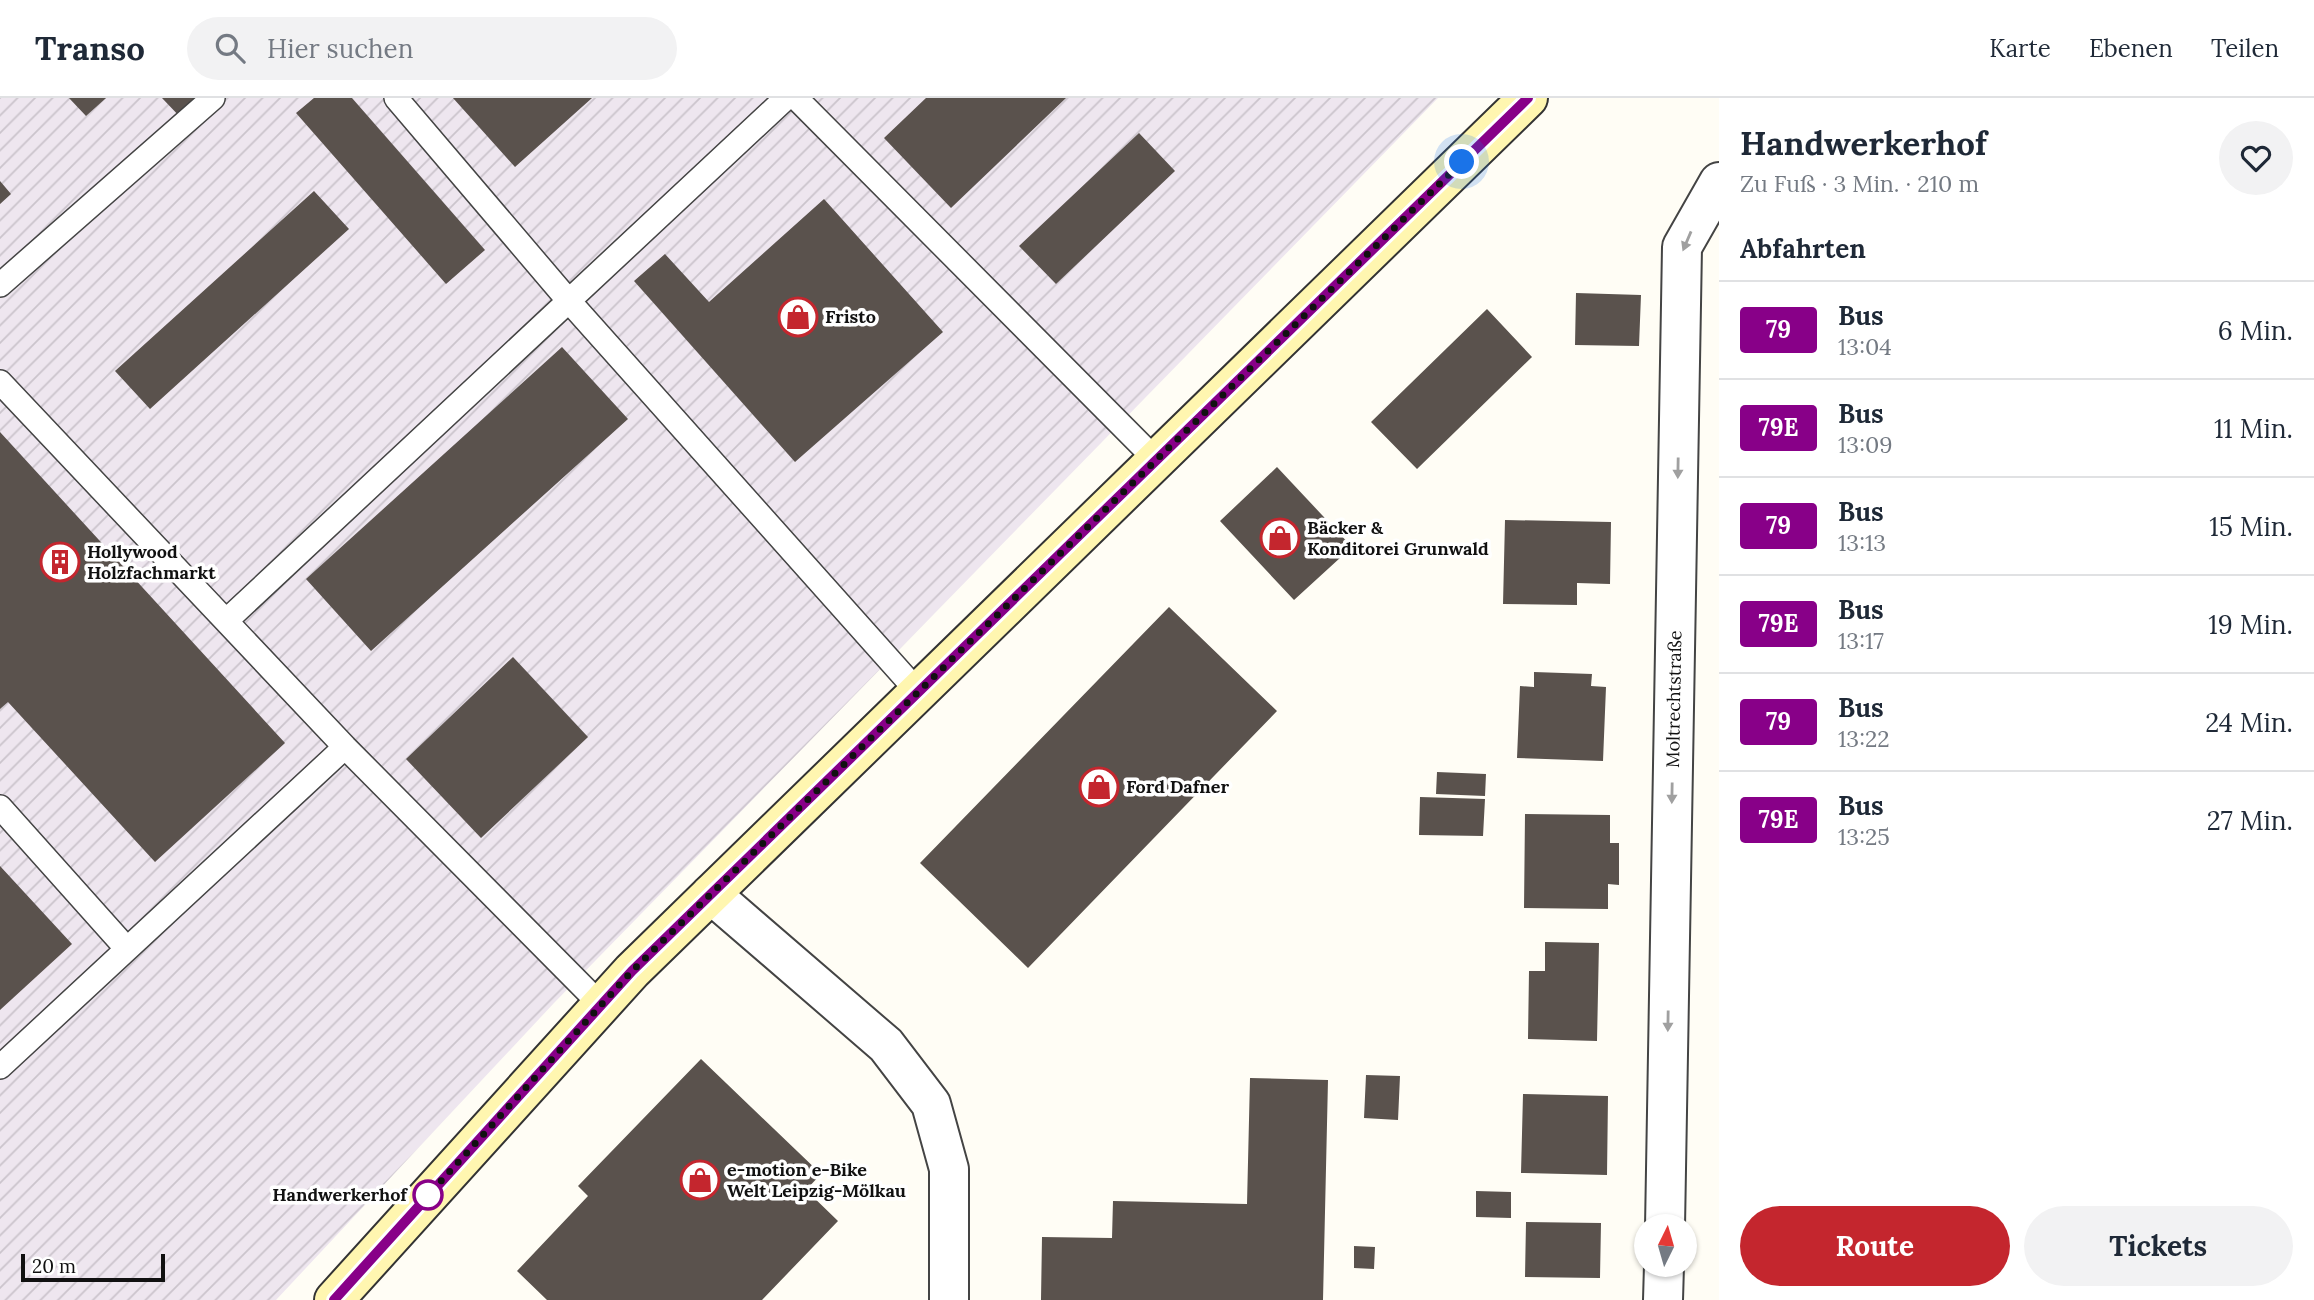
<!DOCTYPE html>
<html lang="de">
<head>
<meta charset="utf-8">
<style>
  :root { --surface:#fff; --page:#f2f2f3; --text:#1f2937; --muted:#747a83; --line:#e0e1e3; --accent:#c4262e }
  body { margin:0; font-family:Lora,serif; background:var(--page); color:var(--text); height:100vh; display:flex; flex-direction:column; font-size:26px; white-space:nowrap }
  * { box-sizing:border-box; margin:0 }
  p { font-size:23px; color:var(--muted) }
  .icon { flex:none; width:38px; height:38px; fill:none; stroke:currentColor; stroke-width:2; stroke-linecap:round; stroke-linejoin:round }
  .map { position:relative; flex:1; overflow:hidden }
  .panel { display:flex; flex-direction:column; background:var(--surface); width:595px }
  .panel>* { flex:none }
  .badge { padding:0 14px; border-radius:5px; font-size:24px; line-height:46px }
  .needle { width:46px; rotate:5deg }
  .buttons { position:absolute; left:1634px; top:1116px; display:grid; gap:14px }
  .buttons a { display:grid; place-items:center; width:63px; height:63px; border-radius:50%; background:var(--surface); box-shadow:0 2px 5px #0004; font-size:35px }
  .scale { position:absolute; left:21px; bottom:18px; width:144px; box-sizing:border-box; padding-left:7px; border:4px solid #111; border-top:0; font-size:19px; line-height:24px; white-space:nowrap; color:#111; -webkit-text-stroke:5px #fff; paint-order:stroke }
  .you { position:absolute; width:35px; height:35px; margin:-18px; border:5px solid #fff; border-radius:50%; background:#1a73e8; box-shadow:0 0 0 10px #1a73e833 }
  .map>.badge { position:absolute; translate:-50% -50%; box-shadow:0 0 0 4px #fff }
  h2 { padding:0 21px; font-size:26px; line-height:63px }
  .round { display:grid; place-items:center; flex:none; width:74px; height:74px; border-radius:37px; background:var(--page) }
  .summary { display:flex; align-items:center; justify-content:space-between; height:119px; padding:0 21px }
  h1 { font-size:33px; font-weight:800; line-height:52px }
  .action { display:flex; gap:14px; margin-top:auto; padding:14px 21px }
  .action a { flex:1; height:80px; border-radius:42px; background:var(--accent); color:#fff; font-size:28px; font-weight:800; line-height:80px; text-align:center }
  .action a+a { background:var(--page); color:var(--text) }
  ul { padding:0; list-style:none }
  li { display:flex; align-items:center; gap:21px; height:98px; padding:0 21px; border-top:2px solid var(--line) }
  li div { flex:1 }
  li b { display:block; font-size:26px }
  li em { font-style:normal }
  li .badge { min-width:77px; font-weight:700; text-align:center }
  header { display:flex; align-items:center; gap:42px; box-sizing:border-box; height:98px; padding:0 35px; background:var(--surface); border-bottom:2px solid var(--line) }
  header strong { font-size:33px }
  nav { display:flex; gap:38px; margin-inline-start:auto; font-size:24px }
  .search { width:490px; height:63px; background:var(--page); display:flex; align-items:center; gap:18px; box-sizing:border-box; padding:0 24px; border-radius:38px; color:var(--muted); font-size:26px }
  main { display:flex; flex:1; min-height:0 }
  .map>svg:first-child { display:block }
  .industrial { fill:url(#industrial-furrows) }
  .building { fill:#5a524d }
  .lines { fill:none; stroke-linecap:round; stroke-linejoin:round }
  .service-casing { stroke:#444; stroke-width:26 }
  .minor-casing { stroke:#444; stroke-width:42 }
  .secondary-casing { stroke:#333; stroke-width:42 }
  .service { stroke:#fff; stroke-width:23 }
  .minor { stroke:#fff; stroke-width:38 }
  .secondary { stroke:#fff6b0; stroke-width:38 }
  .oneway { fill:#a0a0a0 }
  .line-casing { stroke:#fff; stroke-width:16 }
  .line { stroke:#808; stroke-width:10 }
  .walk { stroke:#111; stroke-width:7; stroke-dasharray:0 12.6 }
  .stop-dot { fill:#fff; stroke:#808; stroke-width:3.5 }
  .labels { text-anchor:middle; stroke-width:7; stroke-linejoin:round; paint-order:stroke }
  .poi-label { font-size:18px; font-weight:bold; fill:#111; stroke:#fff; text-anchor:start }
  .street-label { font-size:18px; fill:#111; stroke:#fff }
  .stop-label { font-size:18px; font-weight:bold; fill:#111; stroke:#fff; text-anchor:end }
</style>
</head>
<body>
<header>
<strong>Transo</strong>
<div class="search"><svg class="icon" aria-label="search" viewBox="0 0 24 24"><circle cx="10" cy="10" r="6"/><path d="M15 15l6 6"/></svg>Hier suchen</div>
<nav><a>Karte</a><a>Ebenen</a><a>Teilen</a></nav>
</header>
<main>
<div class="map">
<svg width="1719" height="1202" viewBox="0 0 1719 1202">
  <defs>
    <pattern id="industrial-furrows" width="10" height="10" patternUnits="userSpaceOnUse" patternTransform="scale(1.75)"><rect width="10" height="10" fill="#eee6ef"/><path d="M-1 1l2-2M0 10L10 0M9 11l2-2" fill="none" stroke="#cbc4cc"/></pattern>
  </defs>
  <rect width="100%" height="100%" fill="#fffdf5"/>
  <path class="industrial" d="M0,0H1438L554,905L276,1202H0Z"/>
  <path class="building" d="M69,0H106L86,18Z
    M162,0H205L182,21Z
    M314,0H352L485,152L446,186L296,15Z
    M453,0H592L515,69Z
    M926,0H1066L951,110L884,40Z
    M1139,35L1175,73L1056,186L1019,148Z
    M0,83L11,96L0,106Z
    M314,93L349,131L150,311L115,273Z
    M824,101L943,234L795,364L634,183L665,156L709,204Z
    M1576,195L1641,197L1639,248L1575,247Z
    M1487,211L1532,259L1417,371L1371,324Z
    M562,249L628,321L371,553L306,481Z
    M0,334L285,645L155,764L8,604L0,611Z
    M1277,369L1352,449L1294,502L1220,423Z
    M1505,422L1611,424L1610,486L1577,485V507L1503,506Z
    M1169,509L1277,613L1028,870L920,765Z
    M513,559L588,639L481,740L406,661Z
    M1534,574L1592,576L1591,588L1606,589L1603,663L1517,660L1520,588L1534,589Z
    M1437,674L1486,676L1485,698L1436,696Z
    M1420,699L1485,701L1483,738L1419,737Z
    M1525,716L1610,717V745H1619V787L1608,786V811L1524,810Z
    M0,768L72,846L0,912Z
    M1545,844L1599,845L1597,943L1528,941L1529,873H1545Z
    M701,961L821,1076L806,1092L838,1123L762,1202H547L517,1173L588,1098L578,1088Z
    M1366,977L1400,978L1398,1022L1364,1020Z
    M1250,980L1328,982L1323,1202H1041L1042,1139L1112,1140L1113,1103L1247,1106Z
    M1523,996L1608,998L1607,1077L1521,1075Z
    M1476,1093L1511,1094V1120L1476,1119Z
    M1526,1124L1601,1125L1600,1180L1525,1179Z
    M1354,1148L1375,1149L1374,1171L1354,1170Z"/>
  <g class="lines">
    <defs>
      <path id="service" d="M396,0L568,202L918,594
        M796,0L1155,361
        M0,187L213,0
        M0,284L345,649L601,907
        M226,523L786,0
        M0,709L127,851
        M0,969L345,649"/>
      <g id="minor">
        <path d="M711,796L886,947L931,1006L949,1071V1202"/>
        <path id="s1" d="M1665,1129L1682,149L1719,84"/>
        <path d="M1663,1202L1664,1167"/>
      </g>
      <path id="secondary" d="M334,1202L632,873L1528,0"/>
    </defs>
    <use href="#service" class="service-casing"/>
    <use href="#minor" class="minor-casing"/>
    <use href="#secondary" class="secondary-casing"/>
    <use href="#service" class="service"/>
    <use href="#minor" class="minor"/>
    <use href="#secondary" class="secondary"/>
  </g>
  <defs><path id="oneway-solid" d="M-6-.8H1V-3.2L6.5 0L1 3.2V.8H-6Z" transform="scale(1.75)"/></defs>
  <g class="oneway">
    <use href="#oneway-solid" transform="translate(1687 143) rotate(113)"/>
    <use href="#oneway-solid" transform="translate(1678 370) rotate(91)"/>
    <use href="#oneway-solid" transform="translate(1672 695) rotate(91)"/>
    <use href="#oneway-solid" transform="translate(1668 923) rotate(91)"/>
  </g>
  <g class="lines">
    <defs>
      <path id="line" d="M334,1202L632,873L1528,0"/>
    </defs>
    <use href="#line" class="line-casing"/>
    <use href="#line" class="line"/>
    <path class="walk" d="M428,1097L422,1104L632,873L1462,64"/>
  </g>
  <defs>
    <symbol id="shop-ring" viewBox="-11 -11 22 22"><circle r="9.5" fill="#fff" stroke="#c4262e" stroke-width="1.5"/><path d="M-5-2.5h2.3a2.7 3.5 0 0 1 5.4 0H5L5.5 6h-11ZM-1.5-2.5h3a1.5 2.3 0 0 0-3 0Z" fill="#c4262e"/></symbol>
    <symbol id="building-ring" viewBox="-11 -11 22 22"><circle r="9.5" fill="#fff" stroke="#c4262e" stroke-width="1.5"/><path d="M-4-6H4V6H1V3H-1V6H-4ZM-2.5-4.3h1.7v1.8h-1.7ZM.8-4.3h1.7v1.8H.8ZM-2.5-1h1.7V.8h-1.7ZM.8-1h1.7V.8H.8Z" fill="#c4262e"/></symbol>
  </defs>
  <g fill-rule="evenodd">
    <use href="#shop-ring" x="776" y="197" width="44" height="44"/>
    <use href="#shop-ring" x="1258" y="418" width="44" height="44"/>
    <use href="#building-ring" x="38" y="442" width="44" height="44"/>
    <use href="#shop-ring" x="1077" y="667" width="44" height="44"/>
    <use href="#shop-ring" x="678" y="1060" width="44" height="44"/>
  </g>
  <circle class="stop-dot" cx="428" cy="1097" r="14"/>
  <g class="labels">
    <g class="poi-label">
      <text x="825" y="225">Fristo</text>
      <text x="1307" y="436">Bäcker &amp;<tspan x="1307" dy="21">Konditorei Grunwald</tspan></text>
      <text x="87" y="460">Hollywood<tspan x="87" dy="21">Holzfachmarkt</tspan></text>
      <text x="1126" y="695">Ford Dafner</text>
      <text x="727" y="1078">e-motion e-Bike<tspan x="727" dy="21">Welt Leipzig-Mölkau</tspan></text>
    </g>
    <g class="street-label">
      <text dy="6" stroke="none"><textPath href="#s1" startOffset="528">Moltrechtstraße</textPath></text>
    </g>
    <g class="stop-label">
      <text x="407" y="1103">Handwerkerhof</text>
    </g>
  </g>
</svg>
<div class="buttons">
<a><svg class="needle" viewBox="-14 -14 28 28"><path d="M0-13l5 13h-10z" fill="#e53935"/><path d="M0 13l5-13h-10z" fill="#747a83"/></svg></a>
</div>
<div class="scale">20 m</div>
<div class="you" style="left:1462px;top:64px"></div>
</div>
<section class="panel">
<div class="summary"><div><h1>Handwerkerhof</h1><p>Zu Fuß · 3 Min. · 210 m</p></div><a class="round"><svg class="icon" aria-label="heart" viewBox="0 0 24 24"><path d="M12 20l-8-8c-3-5 5-10 8-4 3-6 11-1 8 4z"/></svg></a></div>
<h2>Abfahrten</h2>
<ul>
<li><span class="badge" style="background:#808;color:#fff">79</span><div><b>Bus</b><p>13:04</p></div><em>6 Min.</em></li>
<li><span class="badge" style="background:#808;color:#fff">79E</span><div><b>Bus</b><p>13:09</p></div><em>11 Min.</em></li>
<li><span class="badge" style="background:#808;color:#fff">79</span><div><b>Bus</b><p>13:13</p></div><em>15 Min.</em></li>
<li><span class="badge" style="background:#808;color:#fff">79E</span><div><b>Bus</b><p>13:17</p></div><em>19 Min.</em></li>
<li><span class="badge" style="background:#808;color:#fff">79</span><div><b>Bus</b><p>13:22</p></div><em>24 Min.</em></li>
<li><span class="badge" style="background:#808;color:#fff">79E</span><div><b>Bus</b><p>13:25</p></div><em>27 Min.</em></li>
</ul>
<div class="action"><a>Route</a><a>Tickets</a></div>
</section>
</main>
</body>
</html>
